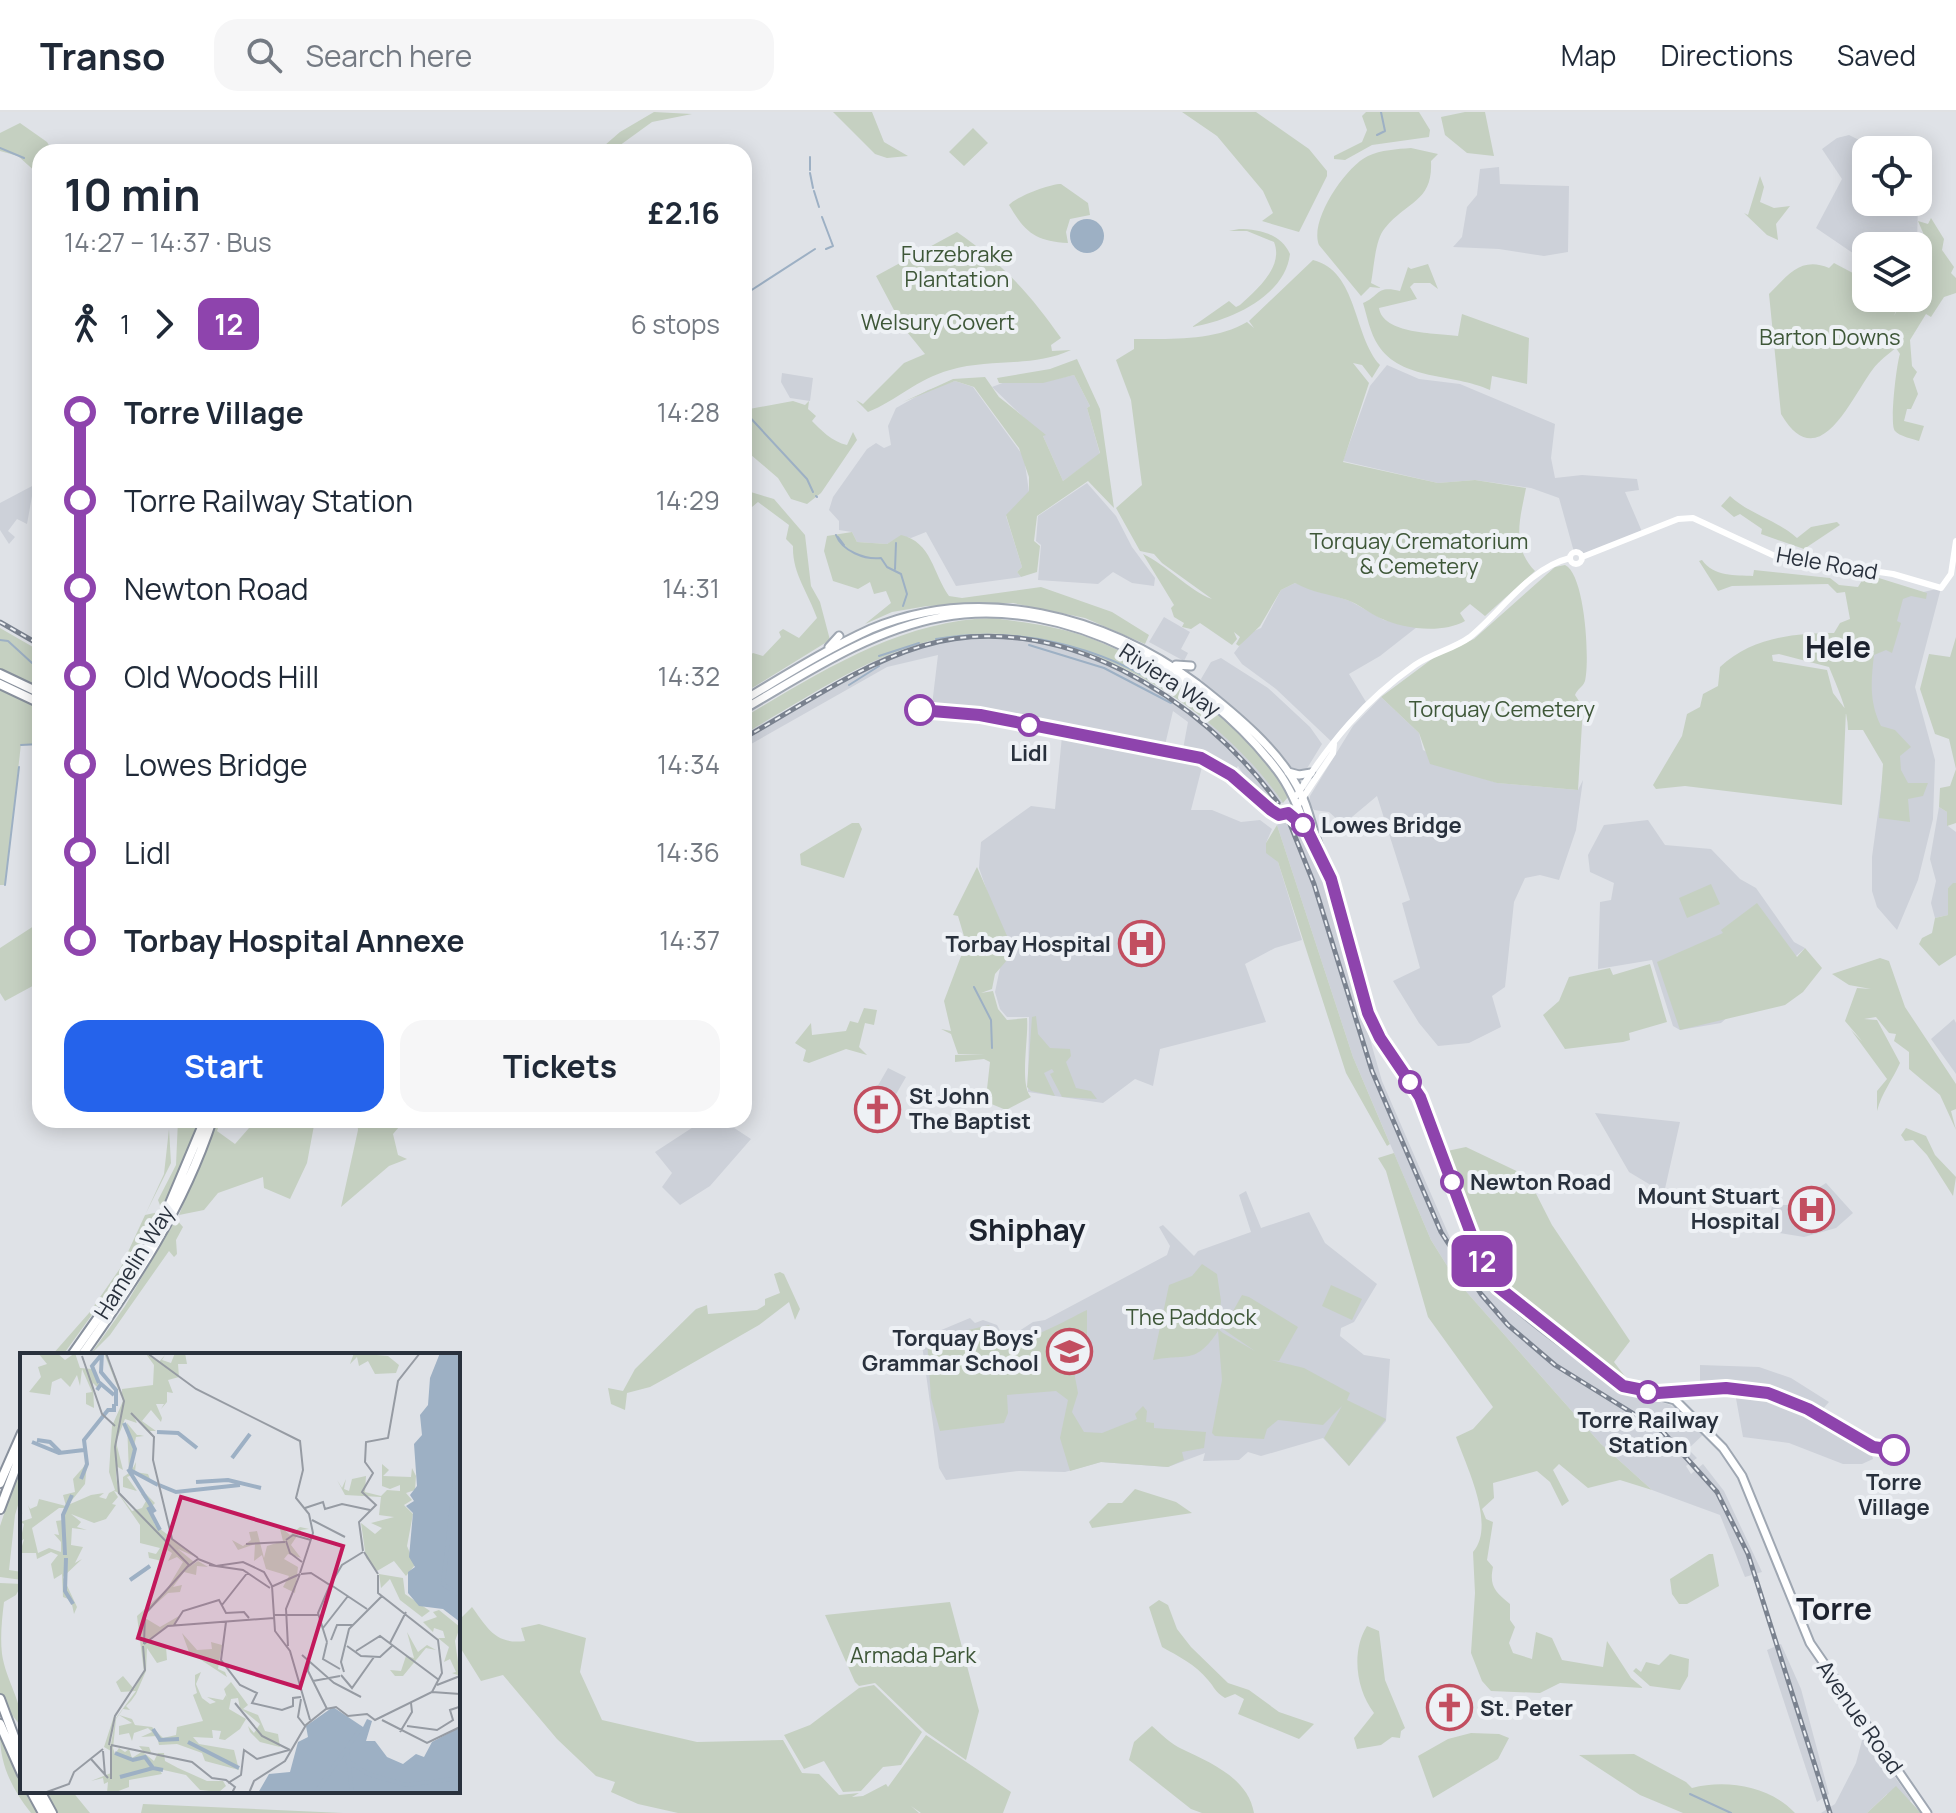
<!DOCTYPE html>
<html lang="en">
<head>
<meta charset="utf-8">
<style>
  :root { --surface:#fff; --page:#f6f6f7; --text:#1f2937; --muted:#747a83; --line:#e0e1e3; --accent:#2563eb }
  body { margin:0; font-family:Manrope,sans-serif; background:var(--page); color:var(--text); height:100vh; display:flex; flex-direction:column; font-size:30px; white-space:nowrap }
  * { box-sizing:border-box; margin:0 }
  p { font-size:26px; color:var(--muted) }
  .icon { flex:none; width:44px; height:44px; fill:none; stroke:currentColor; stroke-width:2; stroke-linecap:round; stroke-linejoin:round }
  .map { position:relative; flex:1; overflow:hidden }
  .sheet { position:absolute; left:32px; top:32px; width:720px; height:984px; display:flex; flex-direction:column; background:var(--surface); border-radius:24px; box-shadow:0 4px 20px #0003 }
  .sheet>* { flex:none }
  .badge { padding:0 16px; border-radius:12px; font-size:28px; line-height:52px }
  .controls { position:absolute; left:1852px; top:24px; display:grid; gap:16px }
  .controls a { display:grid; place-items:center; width:80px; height:80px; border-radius:16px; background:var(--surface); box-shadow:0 4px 20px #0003; font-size:40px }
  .map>.badge { position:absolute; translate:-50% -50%; box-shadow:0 0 0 4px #fff }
  .legs { display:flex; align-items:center; gap:12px; height:88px; padding:0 32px; font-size:26px }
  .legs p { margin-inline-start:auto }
  .overview { display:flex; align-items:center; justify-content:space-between; height:136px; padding:0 32px }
  h1 { font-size:44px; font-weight:700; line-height:60px }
  .action { display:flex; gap:16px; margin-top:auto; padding:16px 32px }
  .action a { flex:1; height:92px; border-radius:24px; background:var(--accent); color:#fff; font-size:32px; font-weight:700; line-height:92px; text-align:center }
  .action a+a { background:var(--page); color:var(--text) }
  ul { padding:0 32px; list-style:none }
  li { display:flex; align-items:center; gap:28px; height:88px; font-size:30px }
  li i { display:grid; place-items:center; width:12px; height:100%; margin:0 10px; background:currentColor }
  li i::after { content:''; width:20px; height:20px; margin:-10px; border:6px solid; border-radius:50%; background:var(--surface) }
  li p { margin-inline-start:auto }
  li:first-child i { background:linear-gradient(#0000 50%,currentColor 0) }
  li:last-child i { background:linear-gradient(currentColor 50%,#0000 0) }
  header { display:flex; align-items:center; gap:48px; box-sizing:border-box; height:112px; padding:0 40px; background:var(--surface); border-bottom:2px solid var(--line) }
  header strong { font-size:38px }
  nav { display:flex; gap:44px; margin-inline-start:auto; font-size:28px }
  .search { width:560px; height:72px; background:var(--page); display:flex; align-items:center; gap:20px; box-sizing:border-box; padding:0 28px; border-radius:24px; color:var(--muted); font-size:30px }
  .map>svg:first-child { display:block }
  .built { fill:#cdd1d9 }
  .green { fill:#c5d0c1 }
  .water { fill:#9db0c4 }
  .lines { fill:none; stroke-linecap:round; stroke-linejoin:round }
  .stream { stroke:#9db0c4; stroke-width:2 }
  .primary-casing { stroke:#9fa7b2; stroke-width:11 }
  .trunk-casing { stroke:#88909c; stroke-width:12 }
  .secondary { stroke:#fff; stroke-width:6 }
  .primary { stroke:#fff; stroke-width:7 }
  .trunk { stroke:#fff; stroke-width:8 }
  .rail-casing { stroke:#7a828f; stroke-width:5 }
  .rail { stroke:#eef1f5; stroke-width:2; stroke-dasharray:6; stroke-linecap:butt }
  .line-1-casing { stroke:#fff; stroke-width:18 }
  .line-1 { stroke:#8e44ad; stroke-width:12 }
  .stop-1-dot { fill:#fff; stroke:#8e44ad; stroke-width:4 }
  .labels { text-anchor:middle; stroke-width:8; stroke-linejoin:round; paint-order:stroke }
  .park-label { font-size:22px; fill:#3e5738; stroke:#eef1f5 }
  .street-label { font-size:22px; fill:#29313d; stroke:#eef1f5 }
  .stop-label { font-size:22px; font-weight:bold; fill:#29313d; stroke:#eef1f5 }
  .poi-label { font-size:22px; font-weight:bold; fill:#29313d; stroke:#eef1f5; text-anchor:end }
  .district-label { font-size:30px; font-weight:bold; fill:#1c222e; stroke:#eef1f5 }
  .inset-river { fill:none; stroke:#9db0c4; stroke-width:4 }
  .inset-road { fill:none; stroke:#969ba3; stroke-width:2 }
  .view { fill:#c2185b; fill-opacity:0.15; stroke:#c2185b; stroke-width:4 }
  .inset-edge { fill:none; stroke:#29313d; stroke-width:4 }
</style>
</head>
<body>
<header>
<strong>Transo</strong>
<div class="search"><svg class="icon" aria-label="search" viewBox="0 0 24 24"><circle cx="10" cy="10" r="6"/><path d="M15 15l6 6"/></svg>Search here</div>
<nav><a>Map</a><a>Directions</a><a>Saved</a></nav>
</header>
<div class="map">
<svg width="1956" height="1701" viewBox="0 0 1956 1701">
  <rect width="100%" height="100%" fill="#dfe2e7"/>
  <path class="built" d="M1849,23L1879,38H1866V90L1918,89L1917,134H1866V150L1816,116L1842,67L1822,37L1837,26Z
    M1499,55L1500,72L1569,74L1568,140L1544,144L1499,137L1453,135L1462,125L1467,95L1477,83L1480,57Z
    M1387,253L1419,267L1460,272L1555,312L1551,346L1555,366L1582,363L1637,367L1639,378L1625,380L1643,422L1582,445L1574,440L1559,386L1531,376L1475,368L1438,371L1343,349L1370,274Z
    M782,261L813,266L810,289L790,286L781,270Z
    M1074,263L1090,294L1087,296L1100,342L1063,369L1043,324L992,275L1005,270L1037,271Z
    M955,269L973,275L1024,345L1029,380L1006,404L1022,455L1017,460L1021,465L956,474L926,420L911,426L901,424L887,432L857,430L852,420L839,418V409L829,398L833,385L867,337L876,331L884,336L891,333L888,314L896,296L928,278Z
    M1087,371L1116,404L1132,435L1155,466L1154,474L1132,471L1113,460L1098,472L1038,468L1041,433L1036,429L1038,404Z
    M34,373L27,412L17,407L8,419L15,425L9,432L0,418V391Z
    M1295,471L1350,489L1384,508L1417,515L1380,544L1349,562L1366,590L1334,632L1276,577L1242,552L1234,541L1249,521L1261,516L1281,478Z
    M1941,476L1915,575L1935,648L1933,707L1918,768L1897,818L1877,795L1872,779V745L1885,649L1869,580L1872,541L1884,489Z
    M1164,505L1190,520L1181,537L1188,541L1184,549L1149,530Z
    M973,522L1036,527L1096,545L1148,569L1225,622L1263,662L1283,691H1272L1249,671L1238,654L1233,660L1199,641L1183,637L1188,610L1173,599L1165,633L977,597L932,593L938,543L887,555L744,636V622L881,545L937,527Z
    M1221,546L1268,576L1310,615L1322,632L1306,658L1298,660L1291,655L1238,601L1206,575L1201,567L1211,550Z
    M1381,585L1419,621L1423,638L1472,663L1498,671L1578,678L1583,668L1576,718L1559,768L1540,763L1525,766L1514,790L1505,875L1492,884L1501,915L1469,931L1438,934L1419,911L1393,869L1420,856L1402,791L1410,788L1377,684L1340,715L1339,709L1329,700L1314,698L1309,692L1310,684L1353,614Z
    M1062,624L1203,651L1191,698H1212L1241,710L1260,708L1272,717L1266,731L1278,750L1302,828L1275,836L1245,852L1266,910L1160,937L1153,974L1135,967L1103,991L1028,980L1029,905H1007L1000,897L995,880L1000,856L987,779L979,756L981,730L1031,694L1055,697Z
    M1939,695L1947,700L1948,714L1956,720V771L1948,776V803L1935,806L1931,791L1936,769L1930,747Z
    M1290,705L1297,712L1326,774L1382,969L1454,1135L1461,1145L1472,1137L1487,1169L1498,1182L1620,1277L1670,1293L1686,1302L1705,1321L1688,1337L1697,1346L1686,1354L1691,1362L1703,1352L1724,1379L1762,1460L1745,1465L1720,1403L1652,1378L1601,1332L1456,1168L1431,1128L1353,945L1277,713Z
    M1648,708L1665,733L1711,737L1740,767L1756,776L1794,830L1805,836L1721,911L1680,918L1673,914L1652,848L1598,857L1600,790L1611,788L1614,771L1590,760L1588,743L1604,713Z
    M1954,907L1956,911V962L1931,927Z
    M888,956L906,965L881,1008L865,996Z
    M1595,1001L1680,1010L1664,1081L1629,1060Z
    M704,1008H722L751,1027L710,1074L680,1093L662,1075L672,1061L655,1040Z
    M1826,1071L1853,1101L1836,1116L1804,1125L1768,1119L1772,1093H1792Z
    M1246,1079L1261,1116L1309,1100L1325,1131L1377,1172L1354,1210L1341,1216L1340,1224L1364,1243L1390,1247L1386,1309L1349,1354L1323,1326L1261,1344L1248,1340L1239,1348L1203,1349L1205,1341L1168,1355L1101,1350L1065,1360L1019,1359L946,1368L939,1356L922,1233L927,1224L970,1206L975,1211L983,1208L997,1213L1005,1228L1033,1210L1045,1208L1167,1143L1170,1134L1159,1115L1163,1113L1194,1144L1198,1139L1251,1120L1239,1083Z
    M1700,1253L1759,1255L1791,1266L1829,1290L1822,1298L1772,1277L1737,1272L1700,1273Z
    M1735,1281L1796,1296L1871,1340L1873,1347L1862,1352H1843L1789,1331L1743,1325Z
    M1781,1532L1801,1577L1829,1682L1817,1690L1767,1538Z
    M1864,1621L1911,1688L1900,1697L1887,1682L1867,1701H1821L1835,1692L1856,1651Z"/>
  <path class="green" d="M654,0L692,2L652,10L612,39L597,40L620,20Z
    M833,0H872L884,30L908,44L887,46L875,42Z
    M1182,0H1256L1309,37L1327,59V64L1299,120L1262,109L1273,101L1263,79L1217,24Z
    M1366,0H1419L1430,18L1429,25L1372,33L1345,48L1334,47V44L1362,30L1367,18L1362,4Z
    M1465,0H1485L1494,44L1467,41L1445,23L1441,5Z
    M20,11L47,30L53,40H40L38,62L18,44L0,39V21Z
    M973,16L988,31L964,54L949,40Z
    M1411,36L1438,42L1431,49C1433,90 1408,88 1385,116C1375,127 1374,156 1371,171L1381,176L1370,175L1361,184L1319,133C1309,109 1345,55 1368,44C1381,38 1397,37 1411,36Z
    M1760,64L1764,75L1760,90L1774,96L1790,94L1776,112L1778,128L1767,123L1744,101L1748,103Z
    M1061,72L1088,91L1090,103L1070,107L1066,120L1068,131C1035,129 1025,120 1009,93C1016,85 1049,72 1061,72Z
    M1931,106L1944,127L1942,138L1954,155L1951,161L1956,166V181L1944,185L1931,205L1926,202L1910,228L1912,254L1917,260L1913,267L1918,282L1911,297H1907L1904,309L1924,314L1919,329C1913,327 1899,324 1895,319C1889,313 1897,249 1900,242L1896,236C1888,242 1879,249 1873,257C1852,284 1819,367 1781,302L1769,182C1788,163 1801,144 1829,156L1834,151L1866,168V186L1900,187L1894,204L1903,186H1918V156L1930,137L1918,109L1928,112Z
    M1239,117C1259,117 1281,122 1290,142C1285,185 1229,209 1192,215L1229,189L1236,195L1240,193C1257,177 1284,155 1274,130L1247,119H1229Z
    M957,120C1004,153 1030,182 1061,226L1051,233L1052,239L1071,238C1032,256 990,246 950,258C917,267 896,289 868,300L856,288L863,292L904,251L925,242L903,215L876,164Z
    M1313,148C1358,159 1353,224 1380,253L1372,266L1362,253L1353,251L1369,271L1343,350L1438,371L1475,368L1526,376C1520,407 1511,434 1535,459L1485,504L1470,492L1460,501L1465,509C1442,522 1403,517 1380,506C1369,501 1359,492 1347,488C1329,482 1313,481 1295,471L1281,478L1260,514L1239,534L1236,532L1240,525L1234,520L1237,527L1232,533L1200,511L1191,517L1182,515L1184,511L1174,505L1171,496L1174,493L1143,442C1167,453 1188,478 1212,487L1162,451L1154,442L1140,439L1116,396L1142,373L1131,288L1116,248L1134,237V227C1170,227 1215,229 1247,210L1254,216L1249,209Z
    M1428,152L1438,177L1430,171H1414L1410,175L1417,187L1379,196C1383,222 1435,221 1458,224L1462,202L1529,226L1527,272L1492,264L1490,278C1453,261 1401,269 1378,233C1370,221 1367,204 1363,191C1380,184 1376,173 1400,179L1408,155L1411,157Z
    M1077,247L1100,297L1114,396L1088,369L1037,404L1034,429L1040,434L1037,460L1021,465L1017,460L1022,455L1006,403L1029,379V365L1019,336L974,275L955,269L903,290L953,267L985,265L999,285L1046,323L1043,324L1063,369L1100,341L1087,296L1090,294L1074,263L1043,271H999L997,266L1050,257Z
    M793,289L805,293L809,289L808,297L816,304L812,309C820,317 832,330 847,333L853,320L857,328L821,381L807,392L791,387L778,366L744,337V298Z
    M744,378L774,387L805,423L811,474L820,490L830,528L744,581V547L753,541L763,544L781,525L779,520L783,517L799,526L817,506C808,480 792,461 793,434L786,427L789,413L758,390L746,400Z
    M1730,384C1749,402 1777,408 1797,426L1811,415L1837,410L1840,413L1804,437L1761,422L1762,417L1740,402L1734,405L1721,394Z
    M852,420L857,430L887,432L901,423C932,430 933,462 949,484L962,486L1041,475L1112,500L1149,523L1145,532L1085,506L1013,491L927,494L892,500L865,512L891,491L886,479L874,482L870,470L858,477L833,469L824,439L827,424Z
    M1702,448C1714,465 1735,463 1753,464L1754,458L1830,466L1839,473L1858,475L1866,462L1927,481L1926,487L1911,484L1903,487L1897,509L1901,511L1892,541L1886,538L1874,543C1871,569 1869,590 1881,614L1895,618L1911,635L1900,644L1901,658L1908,671H1928L1923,684L1908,687L1910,710L1879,706L1883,652L1863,618H1848C1848,597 1837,575 1829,555L1779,542L1772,543L1773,549L1827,558L1833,581L1846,598L1842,693L1685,674L1656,677L1653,673L1682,624L1687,602L1700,595L1703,582L1718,574L1720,555C1751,526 1793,521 1834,521L1840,511L1850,507L1845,480L1837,481L1828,472L1732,474L1718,479L1699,449Z
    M1565,453C1585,462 1590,548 1585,569C1583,575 1577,577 1575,583L1583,595L1578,678L1497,671L1430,652L1419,621L1381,585L1436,544L1474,527L1555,455Z
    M993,506C1021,510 1050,513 1078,522C1146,543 1258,618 1288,685L1283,691C1213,588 1062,497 934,528C865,545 805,587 744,622V605C821,560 900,508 993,506Z
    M0,516L40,539V578L0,559Z
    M1956,525V711L1947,714V700L1939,695L1940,676L1950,674L1956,657L1949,627L1935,622L1920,577L1929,542L1950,545Z
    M0,571L40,591V632H21L5,773H0Z
    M852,711H859L862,717L844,766L801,753L800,742Z
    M1277,713L1353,945L1390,1032L1387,1034L1346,961L1278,750L1266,741V731Z
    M977,755L1014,840L995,862L992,877L981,881L993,879L998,897L1007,908L1027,906C1029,925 1019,973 1031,985L1006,998L989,991L986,986L990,950L984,947L955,950V943L985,942H958L951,922L941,917L951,919L944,889L966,831L958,804L953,803Z
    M1953,771H1956V843L1939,854L1919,832L1922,826L1932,821L1935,806L1948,803V776Z
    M1711,772L1720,792L1687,806L1679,786Z
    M1757,791L1797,845L1805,836L1822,856L1803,880L1785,893L1680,918L1657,850L1723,821L1721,818Z
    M40,810V870L5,889L0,881V836Z
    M1880,846L1889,849L1905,895L1956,972V997L1951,999L1956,1018L1940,983L1909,957V940L1894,929L1896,922L1889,921L1876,905L1864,907L1877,908L1900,951C1892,969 1882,980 1877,999V979L1887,967L1851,918L1862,929L1845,909L1857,876L1871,877L1849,873L1832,862Z
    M1650,852L1667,910L1629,921L1630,928L1623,930L1565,937L1543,903L1559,889L1569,865L1610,856L1613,863Z
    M864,896L877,898L874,913L865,911L859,935L867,943L846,937L809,951L803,949L806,938L795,931L811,911L812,923L846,919L850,909L858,911Z
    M1036,904L1038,922L1050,936L1070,937L1071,944L1066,950L1076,976L1091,979L1097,987L1062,985L1050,962L1054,960L1052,957L1044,961L1055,984L1031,979L1027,975L1032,905Z
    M178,1008H198L183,1052L161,1096L158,1088L176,1053Z
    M216,1008H221L217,1019L235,1032L256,1008H315L307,1051L290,1087L264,1076L263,1065L218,1081L204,1098L179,1103Z
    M357,1008H417L416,1015H399L393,1022L398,1043L407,1047L389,1054L341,1095L358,1018Z
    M1906,1016L1926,1024L1935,1043L1956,1065L1953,1084L1927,1043L1913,1028L1905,1029L1901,1023Z
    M169,1017L171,1051L145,1103L159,1100L125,1157L63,1243H52L89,1201L121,1155L164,1062Z
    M1466,1035L1527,1064L1552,1113L1630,1229L1614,1250L1627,1267L1606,1255L1501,1169L1447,1039Z
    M1394,1041L1431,1128L1456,1168L1601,1332L1652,1378L1620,1368L1588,1376L1559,1352L1553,1358L1569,1389L1562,1394L1550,1370L1537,1359L1493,1371L1494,1386L1482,1397L1486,1407L1493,1410L1487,1448L1493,1455C1489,1474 1495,1480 1510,1492V1508L1515,1515L1509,1531L1513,1541L1532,1547L1536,1520L1552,1526L1562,1548L1603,1555L1607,1529L1631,1566L1643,1576L1560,1571L1540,1581L1491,1579L1482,1569L1471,1541L1475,1481L1473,1440C1496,1413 1467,1356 1456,1325L1473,1317L1493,1295L1428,1205L1386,1059L1378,1046Z
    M176,1107L183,1115L176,1128L177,1142L174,1145L169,1139L110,1223L90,1243L125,1194Z
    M1202,1152L1217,1162L1221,1189L1218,1217L1223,1221L1255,1239L1223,1217L1242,1183L1249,1185L1298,1215L1279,1249L1271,1248L1304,1256L1350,1281L1347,1288L1386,1307L1349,1354L1324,1326L1342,1294L1323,1313L1278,1308L1267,1317L1264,1327L1215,1324L1212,1321L1222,1268L1218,1219C1195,1254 1186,1241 1153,1248L1169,1173L1192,1164Z
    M780,1160L784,1162L800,1197L795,1208L789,1190L759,1213L670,1264L650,1275L627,1281L625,1298L611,1292L608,1276L623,1279L635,1257L696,1197L707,1193L708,1202L757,1198L765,1193V1187L780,1181L774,1162Z
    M1331,1173L1362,1187L1352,1208L1322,1194Z
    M1087,1198V1228L1073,1254L1078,1281L1072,1300L1084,1320L1102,1321L1137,1307L1135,1302L1143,1294L1147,1299L1146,1310L1154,1311V1316L1206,1320L1204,1336L1182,1340L1184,1348L1168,1355L1101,1350L1070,1359L1060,1326L1068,1288L1056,1279L1007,1283L1008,1301L1004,1311L940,1319L931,1286L927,1228L989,1213L998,1230C1021,1235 1066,1208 1087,1198Z
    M22,1348V1380L15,1403L9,1458L22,1460V1468L0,1465V1414Z
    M1135,1377L1176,1390L1192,1401L1092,1416L1089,1410L1108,1391H1122Z
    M1709,1442H1713L1719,1474L1687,1492H1679L1672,1482L1670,1467Z
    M0,1471L22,1472L16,1483L4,1490C2,1507 0,1525 2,1542C6,1569 22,1588 22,1616L13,1604L22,1639L0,1582Z
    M1159,1488L1168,1493L1177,1517L1191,1535L1228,1571L1249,1578L1279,1600L1314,1612L1299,1627L1238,1602L1244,1587L1235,1582L1225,1586C1215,1580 1215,1576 1208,1568C1196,1553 1178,1544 1162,1535L1149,1495Z
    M950,1490L979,1599L966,1648L926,1620L875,1571L859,1574L855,1570L825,1503Z
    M472,1495C487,1515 495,1533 525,1529L521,1516L539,1512L586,1526L580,1560L602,1608L697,1630L783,1628L802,1661L819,1662L839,1683L859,1681L852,1685L863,1684L886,1672L888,1675L926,1623L1011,1680L1003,1701H921L911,1694L919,1701H678L638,1692L611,1680L615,1670L596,1664L557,1627L503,1563L481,1569L458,1532L462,1505Z
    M1367,1514L1379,1519L1385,1568L1405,1616L1401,1619L1400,1626L1392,1625L1381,1633L1357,1637L1354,1626L1374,1601C1356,1578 1351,1539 1367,1514Z
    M1670,1542L1689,1547L1688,1564L1680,1578L1650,1574L1633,1559L1636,1556L1641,1560L1646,1550L1659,1553Z
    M874,1573L922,1620L901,1653L883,1655L861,1679L843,1680L824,1649L804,1657L784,1623L810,1613L859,1576Z
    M1152,1614C1161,1622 1171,1632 1182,1637C1211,1651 1248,1666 1254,1701H1202L1191,1697L1129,1648L1134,1630Z
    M1471,1621L1499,1622L1509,1626L1498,1647L1433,1686L1418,1644L1448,1627Z
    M0,1623L22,1669V1679H28L40,1701H31C12,1677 0,1653 0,1623Z
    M1634,1642L1686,1670L1692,1676C1726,1667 1770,1674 1795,1701H1683L1640,1683L1579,1643Z
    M1896,1674L1921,1701H1867Z
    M43,1679H72L90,1701H56Z
    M143,1692L343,1701H141Z"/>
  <path class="water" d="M1070 124a17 17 0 1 1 34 0a17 17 0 1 1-34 0Z"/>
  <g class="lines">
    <path class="stream" d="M1377,23L1385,19L1381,0
      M0,36L24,46
      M810,58V45
      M810,61L813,76
      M814,79L819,95
      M822,105L833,134L826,137
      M747,181L815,137
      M744,299L807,367L813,380
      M816,384L817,385
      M836,423C842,439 865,448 881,446L887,455L901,462L907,482L903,494
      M838,425L844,433
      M895,457L896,431
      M936,527C1016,513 1100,534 1168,578
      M0,528L8,529L32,551L40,544
      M1029,533L1104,556L1171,591
      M879,544L919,531
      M849,573L879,554
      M21,633L40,632
      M5,773L19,655
      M974,875L991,908L992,936
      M1690,1682L1731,1701"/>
    <defs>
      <path id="primary" d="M829,535L839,524
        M1176,553L1191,554
        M744,588C786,563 827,537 871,517C981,471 1105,504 1197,572C1234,601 1281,639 1301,682C1308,696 1311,712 1316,726C1333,777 1345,828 1361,879C1377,928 1412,958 1427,1001C1446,1054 1460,1113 1488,1162C1508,1196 1577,1240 1609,1265L1623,1274L1675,1288L1723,1336L1742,1364L1810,1531L1927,1701
        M744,597C806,561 870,518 942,505C1066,482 1204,562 1277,658C1296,683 1303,712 1317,740
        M1288,660L1299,663L1311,661
        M1288,701L1304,714"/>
      <path id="trunk" d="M0,562L40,581
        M0,572L40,591
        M72,1243L157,1122L205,1008
        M82,1243C135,1168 183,1096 212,1008
        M0,1371L22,1321
        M0,1397L22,1339
        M0,1587L22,1646
        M0,1612L22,1662
        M31,1679L43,1701
        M40,1679L52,1701"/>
    </defs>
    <use href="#primary" class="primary-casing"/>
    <use href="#trunk" class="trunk-casing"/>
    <path class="secondary" d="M1570 446a6 6 0 1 1 12 0a6 6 0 1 1-12 0Z
      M1582,445L1678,407L1693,406L1777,445L1893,462L1941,476L1951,462L1956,429
      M1297,683C1329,631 1365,588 1415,553C1432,541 1454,537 1470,525C1501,500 1529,456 1570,446
      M1298,693L1333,641L1334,632"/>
    <use href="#primary" class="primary"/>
    <use href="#trunk" class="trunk"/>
    <defs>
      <path id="rail" d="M0,510L40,533
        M744,626C801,594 859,553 922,534C1055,493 1203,587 1278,691
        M1288,707L1314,772L1372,959L1441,1120L1481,1182L1508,1213L1555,1253L1663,1320L1717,1380L1748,1442L1830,1701"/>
    </defs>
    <use href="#rail" class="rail-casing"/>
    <use href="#rail" class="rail"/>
  </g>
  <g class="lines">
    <defs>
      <path id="line-1" d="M920,598L980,603L1201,646L1231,663L1271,698L1279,703L1288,701L1306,716L1331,767L1368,901L1380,926L1420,985L1479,1143L1498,1175L1623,1274L1658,1281L1726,1276L1768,1281L1808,1297L1873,1335L1894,1338"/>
    </defs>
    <use href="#line-1" class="line-1-casing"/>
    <use href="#line-1" class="line-1"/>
  </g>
  <defs>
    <symbol id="hospital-ring" viewBox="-11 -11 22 22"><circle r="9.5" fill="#eef1f5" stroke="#c24e60" stroke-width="1.5"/><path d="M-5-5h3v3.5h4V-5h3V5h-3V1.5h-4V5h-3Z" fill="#c24e60"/></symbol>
    <symbol id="church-ring" viewBox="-11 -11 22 22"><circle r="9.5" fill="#eef1f5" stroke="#c24e60" stroke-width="1.5"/><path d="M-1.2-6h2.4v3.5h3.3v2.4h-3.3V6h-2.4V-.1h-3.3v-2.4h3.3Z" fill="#c24e60"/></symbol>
    <symbol id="school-ring" viewBox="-11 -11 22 22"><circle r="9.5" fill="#eef1f5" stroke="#c24e60" stroke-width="1.5"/><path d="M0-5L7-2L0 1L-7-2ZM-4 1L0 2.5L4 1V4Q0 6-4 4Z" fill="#c24e60"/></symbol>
  </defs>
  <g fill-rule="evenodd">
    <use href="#hospital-ring" x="1116" y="806" width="51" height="51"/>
    <use href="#church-ring" x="852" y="972" width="51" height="51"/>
    <use href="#hospital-ring" x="1786" y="1072" width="51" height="51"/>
    <use href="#school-ring" x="1044" y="1214" width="51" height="51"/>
    <use href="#church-ring" x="1424" y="1570" width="51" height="51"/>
  </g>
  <g class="stop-1-dot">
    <circle cx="920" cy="598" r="14"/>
    <circle cx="1029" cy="613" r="10"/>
    <circle cx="1303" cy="713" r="10"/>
    <circle cx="1410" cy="970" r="10"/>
    <circle cx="1452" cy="1070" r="10"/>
    <circle cx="1648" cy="1280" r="10"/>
    <circle cx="1894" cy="1338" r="14"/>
  </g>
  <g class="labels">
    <g class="park-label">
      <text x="957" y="150">Furzebrake<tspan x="957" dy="25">Plantation</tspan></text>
      <text x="938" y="218">Welsury Covert</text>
      <text x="1830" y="233">Barton Downs</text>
      <text x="1419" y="437">Torquay Crematorium<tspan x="1419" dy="25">&amp; Cemetery</tspan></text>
      <text x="1502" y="605">Torquay Cemetery</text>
      <text x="1191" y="1213">The Paddock</text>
      <text x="913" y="1551">Armada Park</text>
    </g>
    <g class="street-label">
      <text transform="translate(1827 451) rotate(10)" y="8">Hele Road</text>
      <text transform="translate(1170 568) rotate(33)" y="8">Riviera Way</text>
      <text transform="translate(134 1150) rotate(-58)" y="8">Hamelin Way</text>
      <text transform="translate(1860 1605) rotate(55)" y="8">Avenue Road</text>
    </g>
    <g class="stop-label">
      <text x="1029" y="649">Lidl</text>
      <text x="1321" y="721" text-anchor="start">Lowes Bridge</text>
      <text x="1470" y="1078" text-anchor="start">Newton Road</text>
      <text x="1648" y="1316">Torre Railway<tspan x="1648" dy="25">Station</tspan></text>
      <text x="1894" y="1378">Torre<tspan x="1894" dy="25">Village</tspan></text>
    </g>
    <g class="poi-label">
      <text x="1111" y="840">Torbay Hospital</text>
      <text x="909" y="992" text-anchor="start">St John<tspan x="909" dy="25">The Baptist</tspan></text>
      <text x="1780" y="1092">Mount Stuart<tspan x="1780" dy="25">Hospital</tspan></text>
      <text x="1039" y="1234">Torquay Boys'<tspan x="1039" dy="25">Grammar School</tspan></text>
      <text x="1480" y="1604" text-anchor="start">St. Peter</text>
    </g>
    <g class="district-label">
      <text x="1838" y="546">Hele</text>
      <text x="1027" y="1129">Shiphay</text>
      <text x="1834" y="1508">Torre</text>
    </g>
  </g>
  <g transform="translate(20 1241)">
    <rect width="440" height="440" fill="#dfe2e7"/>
    <path d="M18,0H37L45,7L55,0L60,15L72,16L73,11L79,30L78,35L73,30L74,55L66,51V40L72,39L62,16L60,33L57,22L50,34L41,25L32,29L30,42L9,39L21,24L18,14L27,11ZM84,0H85L97,27L102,45V36L133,32L134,12L126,1L139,9L145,2L142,7L151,10L155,0H165L167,11H158L159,24L148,27L153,40L147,39V49L141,56L144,51H136L142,65L141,69L131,57L122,68L136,78H129L112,60L117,70L105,66L96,89L103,117L96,113V124L99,141L112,158L122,155L126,148L121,141H126L135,150L129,156L135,172L178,205L158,196L174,209L164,217L178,208L188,214L177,213L176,222L164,219L153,234L162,232L160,239L148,240L126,260L125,265L140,274L159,263L154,271L164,272L146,274L130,286L146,294L147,307L137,310L127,295L126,318L116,341L111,348L106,353L110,357L103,356L96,366L93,395L95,401L99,395L105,399L109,396L112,405L123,398L119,393L129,394L131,399L124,400L134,408L138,400H144L145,408L158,415L187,428H203L206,433L199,439L180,437L166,422L139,416L142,421L109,427V434L93,440H87L88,429L84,431L83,425L71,428L91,420V398L84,394L93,366L96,359L89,392L91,391L95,367L96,365L116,338L101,339L96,329L103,323L114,336L124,319L117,263L147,236L163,209L157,204L148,208L152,200L147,197L142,208L129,205L128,199L136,201L140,195L120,190V172L97,139L94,138L98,144L92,151L96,152L86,166L74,170L51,161L61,169L57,174L67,177L52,175L51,192L63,194L55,210L62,206L43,224L57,254L54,261L51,247L43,244L42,221L34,226L31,211L38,202L31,199L17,206L16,200H0L4,186L0,189L4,171L0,169L1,164L3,158L0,169L12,165L8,152L10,156L17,153L19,146L46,153L43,142L55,139L53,126L67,110L65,131L48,152L71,142L84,140L79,144L86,146L89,140L95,137L89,119L92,73L103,48ZM39,155H44L43,167L36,168L39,182L34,181L41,189V199L29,195L18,200L12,175ZM334,0L368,3L379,12L376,20L355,21L348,8L339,13L337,4L330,11ZM107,70L117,82H120L124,83L116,84L110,111L113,115L116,109L115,119L128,121L130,126L117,120L107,124L117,138L103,134V124L109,120ZM362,111L369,117L363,123L391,124L392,115L396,123L395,137L386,140L392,147L384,152L393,161L387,193L395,212L386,223L374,208L357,218L346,205L341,170L355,181L362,175L351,170L374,164L359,162L361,144L325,142L317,127L322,135L326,126L324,136L329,138L332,126L346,123L345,139L361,143L367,137L380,138V132L370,136L362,133ZM259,172L270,182L280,174L289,176L281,177L271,192L281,205L268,201L264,206L278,214L275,240L263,234L269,223L246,216L242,202L234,208L235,191L218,197L212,187L223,193L231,187L229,179L237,178L244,205L247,193L263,188ZM359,221L383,225L385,241L410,258L402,264L380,247L370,226L361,235ZM419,257L440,274L435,288L440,323L432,320L436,319L430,306L424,309L429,294L418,285H425L423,278L414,275L413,279L403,269L417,264L413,259ZM387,279L398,299L407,292L416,297L406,295L383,323H375L370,317L381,318L386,303L394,305ZM162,280L177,297L192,296L191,289L202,292L198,316L205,319L207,324L169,299ZM181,319L176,331L182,345L190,351L196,349L187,344L203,347L206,342L208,347L204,336L211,329L228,352L223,356L238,362L245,378L258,381L260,394L240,389L230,379L228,373L234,380L240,371L220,355L218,345L211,346L209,356L226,366L220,376L205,387L199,386L201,378L192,377L193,385L173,384L179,391L214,397L219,417L185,408L182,400L157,391L139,392L137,383L121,384L132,379L128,375L114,380L112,388L109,380L99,382V373L112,370L99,362L112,366L115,372L132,374L143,385L156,382L157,374L183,368L173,342L177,340L175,332V322Z" fill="#c5d0c1" fill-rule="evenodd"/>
    <path d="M420,0H440V269L423,256L399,253L388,240V219L395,214L389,204L393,160L386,153L394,148L390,142L397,133L394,91L402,82L400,62L408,52L410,25ZM313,354L343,374L347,366L352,368L346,388H355L367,404L383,411L396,401L404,404L412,389L440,374V440H238L249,421L270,419L278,389L288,384L286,373Z" fill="#9db0c4"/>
    <path class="inset-river" d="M82,0L81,19L96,37V53M79,30L72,13L82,1M77,37L81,31L94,42M104,70L115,96L110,117L138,132M137,79L158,80L177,95M440,82L423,231L440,243M17,87L30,89L40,99M12,89L39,100L64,97M212,105L230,81M108,116L135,159M61,126L67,111L64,87L88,57H94V51M176,129L208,127L241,135M139,132L156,139L220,132M128,154L140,177M45,202L43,162L52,142M46,205L45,238L53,251M110,227L130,213M133,376L140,387L159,386M168,389L219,415M327,394L332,440M95,400L113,407L125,404L133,415M326,407L348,421L386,432L440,425M100,424L133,415L143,417M295,440L342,374"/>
    <path class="inset-road" d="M86,0L104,48L95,94L99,140L169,212L125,261L124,291M127,0L176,36L280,88L283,117L276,145L289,161L293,180L280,220M62,3L82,61L95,73M111,60L134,84L133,107L152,186L178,205M285,155L303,149L305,156L322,151L350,157M292,167L325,184M266,187L273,182L291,187M266,188L270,200L282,209M226,191L265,189M343,198L339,169L356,152L342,139L353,120L345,109L346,89L368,85L378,28L400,0M344,199L358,221M189,212L223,217L250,235M166,215L178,206L196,213L223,209L244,219L252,233L255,278L270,298L290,367M281,221L291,220L310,232L322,212L343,199M311,232L347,256M251,234L280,221M202,252L228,219M254,262H298M206,269L201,307L220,332L237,340L232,350L262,357L273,353V345L281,344M154,272L163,258L199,247L206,260L224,259L229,265M303,275L328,243M311,287L317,272H333M307,289L298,260L310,232M307,289L303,306L320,316M370,290L386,259M124,291L148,273L254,265M268,293L266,256L280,221M327,293L341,303L360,304L373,292M336,298L360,283L419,327M282,302L314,330L341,344M289,310L288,318L307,356M324,319L321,309L329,276L362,243M321,322L332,335L354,304M293,328L320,323M417,332L440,323M412,339L440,341M281,346L278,364L285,373M215,350L242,383L270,397M362,367L407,390L440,374M387,373L417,377L433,367L430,357L439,354L440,344M380,379L392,359L391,350M89,392L95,363L125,317L123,293M91,392L172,409L192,425L206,427L215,434L212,440M83,398L85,422M71,406L88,425M91,426V393M208,430L221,422L224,397L237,406L269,397M24,440L49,431L54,419L83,396M229,440L234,428L265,408L286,372L306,356L316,354L328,363L347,361L355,367L412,339L422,320L418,287L358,240V222"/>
    <path class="view" d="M161,144L323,193L280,335L118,285Z"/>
    <rect width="440" height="440" class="inset-edge"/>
  </g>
</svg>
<div class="controls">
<a><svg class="icon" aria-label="locate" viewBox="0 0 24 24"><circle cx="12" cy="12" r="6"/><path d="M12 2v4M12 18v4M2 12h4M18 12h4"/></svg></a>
<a><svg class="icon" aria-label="layers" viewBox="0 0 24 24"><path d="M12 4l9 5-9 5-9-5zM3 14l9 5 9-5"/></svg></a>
</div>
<b class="badge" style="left:1482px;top:1149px;background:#8e44ad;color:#fff">12</b>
<section class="sheet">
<div class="overview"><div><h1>10 min</h1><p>14:27 – 14:37 · Bus</p></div><b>£2.16</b></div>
<div class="legs"><svg class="icon" aria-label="walk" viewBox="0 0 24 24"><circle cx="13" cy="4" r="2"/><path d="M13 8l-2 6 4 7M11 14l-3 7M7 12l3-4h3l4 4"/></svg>1<svg class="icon" aria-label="forward" viewBox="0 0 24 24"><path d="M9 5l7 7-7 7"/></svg><b class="badge" style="background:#8e44ad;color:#fff">12</b><p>6 stops</p></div>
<ul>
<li><i style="color:#8e44ad"></i><b>Torre Village</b><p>14:28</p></li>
<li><i style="color:#8e44ad"></i><span>Torre Railway Station</span><p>14:29</p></li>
<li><i style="color:#8e44ad"></i><span>Newton Road</span><p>14:31</p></li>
<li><i style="color:#8e44ad"></i><span>Old Woods Hill</span><p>14:32</p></li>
<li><i style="color:#8e44ad"></i><span>Lowes Bridge</span><p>14:34</p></li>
<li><i style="color:#8e44ad"></i><span>Lidl</span><p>14:36</p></li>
<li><i style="color:#8e44ad"></i><b>Torbay Hospital Annexe</b><p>14:37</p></li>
</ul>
<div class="action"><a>Start</a><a>Tickets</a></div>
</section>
</div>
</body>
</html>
